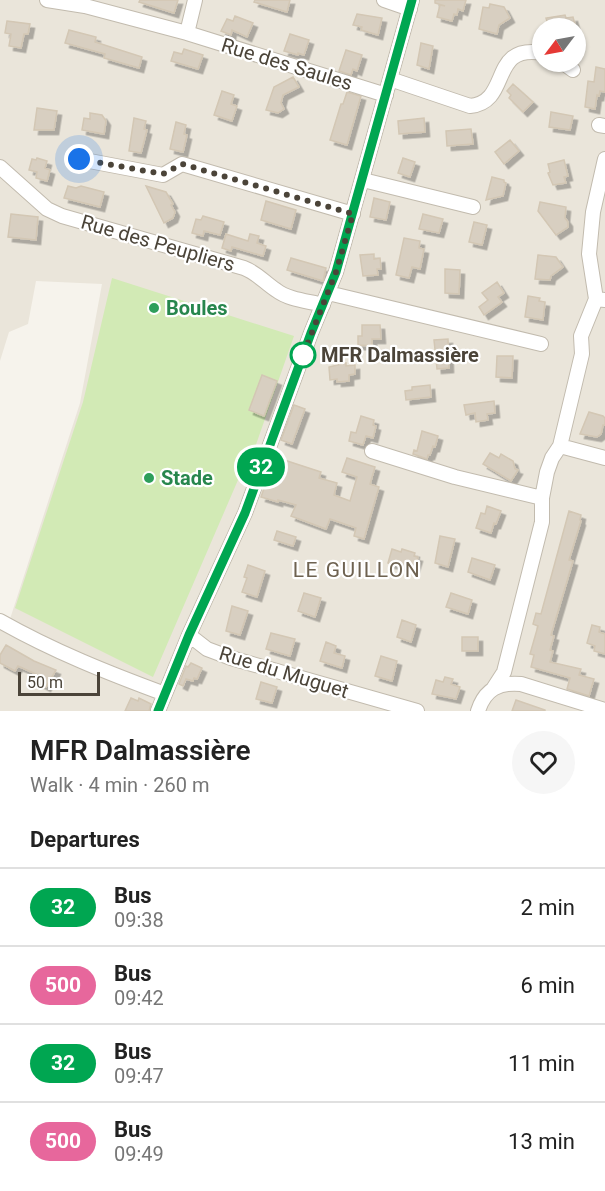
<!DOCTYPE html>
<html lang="en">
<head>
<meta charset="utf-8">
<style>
  :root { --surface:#fff; --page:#f6f6f6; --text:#222; --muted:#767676; --line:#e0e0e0 }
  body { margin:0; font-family:Roboto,sans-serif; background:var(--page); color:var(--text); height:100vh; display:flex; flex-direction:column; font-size:22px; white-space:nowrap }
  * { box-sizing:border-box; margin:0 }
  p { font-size:20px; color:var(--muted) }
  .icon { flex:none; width:33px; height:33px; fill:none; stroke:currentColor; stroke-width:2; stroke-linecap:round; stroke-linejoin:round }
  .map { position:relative; height:711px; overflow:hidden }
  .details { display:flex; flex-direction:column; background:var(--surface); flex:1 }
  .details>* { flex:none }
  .badge { padding:0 12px; border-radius:20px; font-size:21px; line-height:39px }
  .needle { width:39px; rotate:238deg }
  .controls { position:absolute; left:532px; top:18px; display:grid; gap:12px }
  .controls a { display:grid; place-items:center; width:54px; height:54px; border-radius:50%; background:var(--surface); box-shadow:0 2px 4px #0004; font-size:30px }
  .scale { position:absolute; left:18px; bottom:15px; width:82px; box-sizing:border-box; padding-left:6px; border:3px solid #4b4439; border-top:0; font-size:16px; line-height:21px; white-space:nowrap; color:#4b4439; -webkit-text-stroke:4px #fff; paint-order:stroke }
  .you { position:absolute; width:30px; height:30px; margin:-15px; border:4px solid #fff; border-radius:50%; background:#1a73e8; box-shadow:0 0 0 9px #1a73e833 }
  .map>.badge { position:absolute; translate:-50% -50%; box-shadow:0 0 0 3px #fff }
  h2 { padding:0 30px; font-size:22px; line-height:54px }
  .round { display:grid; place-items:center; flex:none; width:63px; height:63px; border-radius:32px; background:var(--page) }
  .summary { display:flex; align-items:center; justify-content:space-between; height:102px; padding:0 30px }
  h1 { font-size:28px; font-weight:600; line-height:45px }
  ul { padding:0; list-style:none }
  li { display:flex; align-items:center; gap:18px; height:78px; padding:0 30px; border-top:2px solid var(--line) }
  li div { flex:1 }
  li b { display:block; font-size:22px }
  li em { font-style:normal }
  li .badge { min-width:66px; font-weight:700; text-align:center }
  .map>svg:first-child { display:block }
  .residential { fill:#eae5da; fill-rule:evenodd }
  .green { fill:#d2eab5 }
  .building { fill:#d8cfc1; stroke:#d3c7b4; stroke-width:1.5; filter:url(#shadow) }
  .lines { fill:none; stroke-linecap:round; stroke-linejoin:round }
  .minor-casing { stroke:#c2bbae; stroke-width:16 }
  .minor { stroke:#fff; stroke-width:14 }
  .line-casing { stroke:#fff; stroke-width:14 }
  .line { stroke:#00a651; stroke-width:9 }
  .walk { stroke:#4b4439; stroke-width:6; stroke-dasharray:0 10.8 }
  .leisure-dot { fill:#2e9e5b; stroke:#fff; stroke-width:2 }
  .stop-dot { fill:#fff; stroke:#00a651; stroke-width:3 }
  .labels { text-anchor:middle; stroke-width:4.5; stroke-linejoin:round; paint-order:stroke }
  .street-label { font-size:20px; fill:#4b4439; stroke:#fff }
  .leisure-label { font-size:20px; font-weight:bold; fill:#27864d; stroke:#fff; text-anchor:start }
  .stop-label { font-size:20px; font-weight:bold; fill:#4b4439; stroke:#fff; text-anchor:start }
  .neighbourhood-label { font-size:21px; letter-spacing:1.5px; fill:#6e6250; stroke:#fff }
</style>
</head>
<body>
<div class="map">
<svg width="605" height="711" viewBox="0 0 605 711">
  <defs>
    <filter id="shadow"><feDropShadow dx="4.5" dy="4.5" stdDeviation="0" flood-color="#0004"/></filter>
  </defs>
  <rect width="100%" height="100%" fill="#f6f3ec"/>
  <path class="residential" d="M0,0H605V711H0V614L10,619L80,403L102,284L36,281L28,324L9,332L0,361ZM543,28H576V62H543Z"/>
  <path class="green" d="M112,278L294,336L245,476L238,480L153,677L15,608L83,402Z"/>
  <path class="building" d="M140,0H178L174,13L139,2Z
    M255,0H290L287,12L254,2Z
    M435,0H466L463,11L458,9L457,15L454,14L452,21L437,17L440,5L445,6L435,3Z
    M490,4L504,7L510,18L499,25L497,34L479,29L483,7L489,8Z
    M357,14L382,18L378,35L361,30L362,27L353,25Z
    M565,15L566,18L573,17L576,28H549L546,18Z
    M235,16L253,23L247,37L232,30L231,35L221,31L227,19L233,21Z
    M7,21L30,24L28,34H24L21,48L9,46L11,34L5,33Z
    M69,30L96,37L95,42L142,57L139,68L104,58L105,54L65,43Z
    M290,34L309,40L304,55L298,53V55L284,51Z
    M421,43L433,46L429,69L417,65Z
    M184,49L203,55L198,69L171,61L174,52L182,54Z
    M346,50L362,55L357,71L353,69L351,75L339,71Z
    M596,67L605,69V92L600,91L599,96L597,95L595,109L585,107L588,81L594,82Z
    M293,77L299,87L283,95L281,103L284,109L278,113L266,110L274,87Z
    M513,84L533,102L523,112L509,98L511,95L507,91Z
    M222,91L234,95L231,104L237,106L232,121L214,115Z
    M347,92L361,96L347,145L330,140L341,104H343Z
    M37,108L57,111L54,130H34Z
    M551,112L573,116L570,130L549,127Z
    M90,113L102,115L106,121L104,134L82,130L84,118L90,119Z
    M134,118L146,121L144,129L147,130L141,153L129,151Z
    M424,118L425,132L399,134L398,121Z
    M176,122L186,125L184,134L187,135L183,152L170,149Z
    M471,129L473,144L447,146L446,131Z
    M510,140L519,151L504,164L495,152Z
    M37,158L47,161L45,168L50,170L47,181L36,178L37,172L29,170L32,159L36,160Z
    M403,158L415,162L410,177L398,173Z
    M564,160L568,176L564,177L566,183L553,185L548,173L550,172L548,164Z
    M492,177L504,180V182L506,183L503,196L486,200Z
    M68,186L76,188L81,186L104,192L100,207L64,198Z
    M146,186L166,192L173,204L171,205L175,212L173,218L164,223Z
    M374,198L390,202L386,220L370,217Z
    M266,201L296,210L291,229L261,220Z
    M540,202L566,207L565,218L568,222V227L556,235L538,211Z
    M11,214L38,217L36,240L8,237Z
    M423,214L443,219L439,233L419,229Z
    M203,216L224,222L220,235L204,231L203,236L192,233L196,219L201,220Z
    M474,222L487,225L482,245L469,242Z
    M226,234L248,241L250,234L259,236L257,243L266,246L263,256L232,247L231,251L222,248Z
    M404,238L420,241L419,248L424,249L420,269L412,267L409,278L396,275Z
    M374,254V259L380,258L381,269H377L378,275L363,276L360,255Z
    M538,255L556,257L563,267L551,276L550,280L535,279Z
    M291,258L326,268L323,281L287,270Z
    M445,269L460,270L459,294L445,293Z
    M497,282L504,293L498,297L502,302L484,315L479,307L488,300L482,293Z
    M528,296L540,298L539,301L545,302L543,320L525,317Z
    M362,325H380L381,339H372V346L358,345V336H362Z
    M448,339L449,368L437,369L434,340Z
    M497,356H513L512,378L496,377Z
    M346,363V366L355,365V374L349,375V381L337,382V379L330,380L329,367Z
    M262,375L277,381L264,416L249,410Z
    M430,385L431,397L406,400L405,391L412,390V387Z
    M494,401L495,413L487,414L488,420L476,422L475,413L466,415L464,405Z
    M294,405L305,409L292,444L281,440Z
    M589,412L603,416L605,418V425H603L601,434L597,437L580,434Z
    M361,416L374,420L373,425L376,426L373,438L366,436L363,445L349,441L351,432L356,433Z
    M422,431L438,436L435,447L433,446L430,455H428L427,459L413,454L414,450L417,451Z
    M490,453L499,458L501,454L513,461L515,469L518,470L511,481L483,464Z
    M275,457L321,472L319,478L337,483L334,495L350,501L357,477L342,472L347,458L375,467L370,484L379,487L364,539L354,536L356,528L330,519L326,529L291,516L296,505L278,500V502L261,497Z
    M487,506L501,511L496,524L494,523L491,533L476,528L481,513L485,514Z
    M569,511L581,515L580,520L581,521L569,560L573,561L551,635L554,636L550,650L553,651L550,662L581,669L579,675L594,679L589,696L567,689L570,678L531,667L534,655L530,654L538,626L533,624L536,613L541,614Z
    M277,531L296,537L293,546L274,540Z
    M440,536L455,539L448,567L435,563Z
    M392,549L401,552L402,549L415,553L414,556L418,557L414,570L388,563Z
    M472,558L495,565L490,580L468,572Z
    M248,565L265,571L257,597L242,592L247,578L244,577Z
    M304,593L321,598L315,617L298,611Z
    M451,593L472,600L468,614L446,607Z
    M232,606L248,611L240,635L226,631Z
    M402,620L416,625L411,642L397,637Z
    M592,625L600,627L599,632L605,634V654L594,651L595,646L587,643Z
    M271,633L295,639L290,656L266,649Z
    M462,637H478V651H462Z
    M326,642L336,646L334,653L345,656L342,668L320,661Z
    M6,645L34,661L56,670L46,687L33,680L36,674L18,666L15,671L0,663V655Z
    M381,656L397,661L392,681L375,676Z
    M191,663L202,668L197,679L194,678L193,681L186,679L183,686L179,684L186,666L188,667Z
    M445,677L453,679L451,684L460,687L456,699L432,694L436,680L443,682Z
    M261,682L277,687L272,703L256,699Z
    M131,698L138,701L139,698L151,704L149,711H125Z
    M516,700L545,710V711H512Z"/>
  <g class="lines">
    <defs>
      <path id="minor" d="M47,0L85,6L187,33L386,95
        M384,0L410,9
        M187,33L195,0
        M562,62L573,70
        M390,79L470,106C512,102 488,43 543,53
        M599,125L605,126
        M79,159L163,175L182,164L353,214
        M0,167L47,209L62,216L244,268C257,273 264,282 276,290C289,300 308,301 323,305
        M363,180L473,207
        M328,293L541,344
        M596,299L589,254L593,212L605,159
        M560,446L605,458
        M372,451L455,477L542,498
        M0,621C53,651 108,673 165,694
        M189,635L207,649L231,658L417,711
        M493,689L504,672L542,522V498L547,472L552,458L560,446L582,354L581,336L596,299L605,300
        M158,711L189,635L245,513L311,333L336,272L412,0
        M478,711C485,689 499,682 521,684L605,710"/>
    </defs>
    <use href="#minor" class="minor-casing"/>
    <use href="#minor" class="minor"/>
  </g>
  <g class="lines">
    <defs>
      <path id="line" d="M158,711L189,635L245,513L311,333L336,272L412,0"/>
    </defs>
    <use href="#line" class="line-casing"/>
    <use href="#line" class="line"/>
    <path class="walk" d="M79,159L163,174L182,164L353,214L336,272L303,355"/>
  </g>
  <g class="leisure-dot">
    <circle cx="154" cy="308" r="6"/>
    <circle cx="149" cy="478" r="6"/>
  </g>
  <circle class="stop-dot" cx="303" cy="355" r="12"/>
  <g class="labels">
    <g class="street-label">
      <text transform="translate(287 64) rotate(17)" y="7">Rue des Saules</text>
      <text transform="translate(158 243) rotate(16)" y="7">Rue des Peupliers</text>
      <text transform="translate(284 672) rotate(17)" y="7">Rue du Muguet</text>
    </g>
    <g class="leisure-label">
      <text x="166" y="315">Boules</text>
      <text x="161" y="485">Stade</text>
    </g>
    <g class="stop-label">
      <text x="321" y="362">MFR Dalmassière</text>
    </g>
    <g class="neighbourhood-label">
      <text x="357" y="577">LE GUILLON</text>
    </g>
  </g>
</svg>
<div class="controls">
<a><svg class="needle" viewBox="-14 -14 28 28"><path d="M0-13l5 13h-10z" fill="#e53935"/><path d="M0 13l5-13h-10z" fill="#767676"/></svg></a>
</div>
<div class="scale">50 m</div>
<div class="you" style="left:79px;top:159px"></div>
<b class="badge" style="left:261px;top:467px;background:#00a651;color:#fff">32</b>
</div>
<section class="details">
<div class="summary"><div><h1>MFR Dalmassière</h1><p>Walk · 4 min · 260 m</p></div><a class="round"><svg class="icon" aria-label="heart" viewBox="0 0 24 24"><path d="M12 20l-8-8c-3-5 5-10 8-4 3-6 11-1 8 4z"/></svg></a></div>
<h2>Departures</h2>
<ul>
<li><span class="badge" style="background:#00a651;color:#fff">32</span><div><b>Bus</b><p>09:38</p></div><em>2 min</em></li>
<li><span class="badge" style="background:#e7679c;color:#fff">500</span><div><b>Bus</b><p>09:42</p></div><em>6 min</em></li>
<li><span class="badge" style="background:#00a651;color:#fff">32</span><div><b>Bus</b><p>09:47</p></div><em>11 min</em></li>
<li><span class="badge" style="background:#e7679c;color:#fff">500</span><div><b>Bus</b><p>09:49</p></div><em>13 min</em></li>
</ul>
</section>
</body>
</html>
